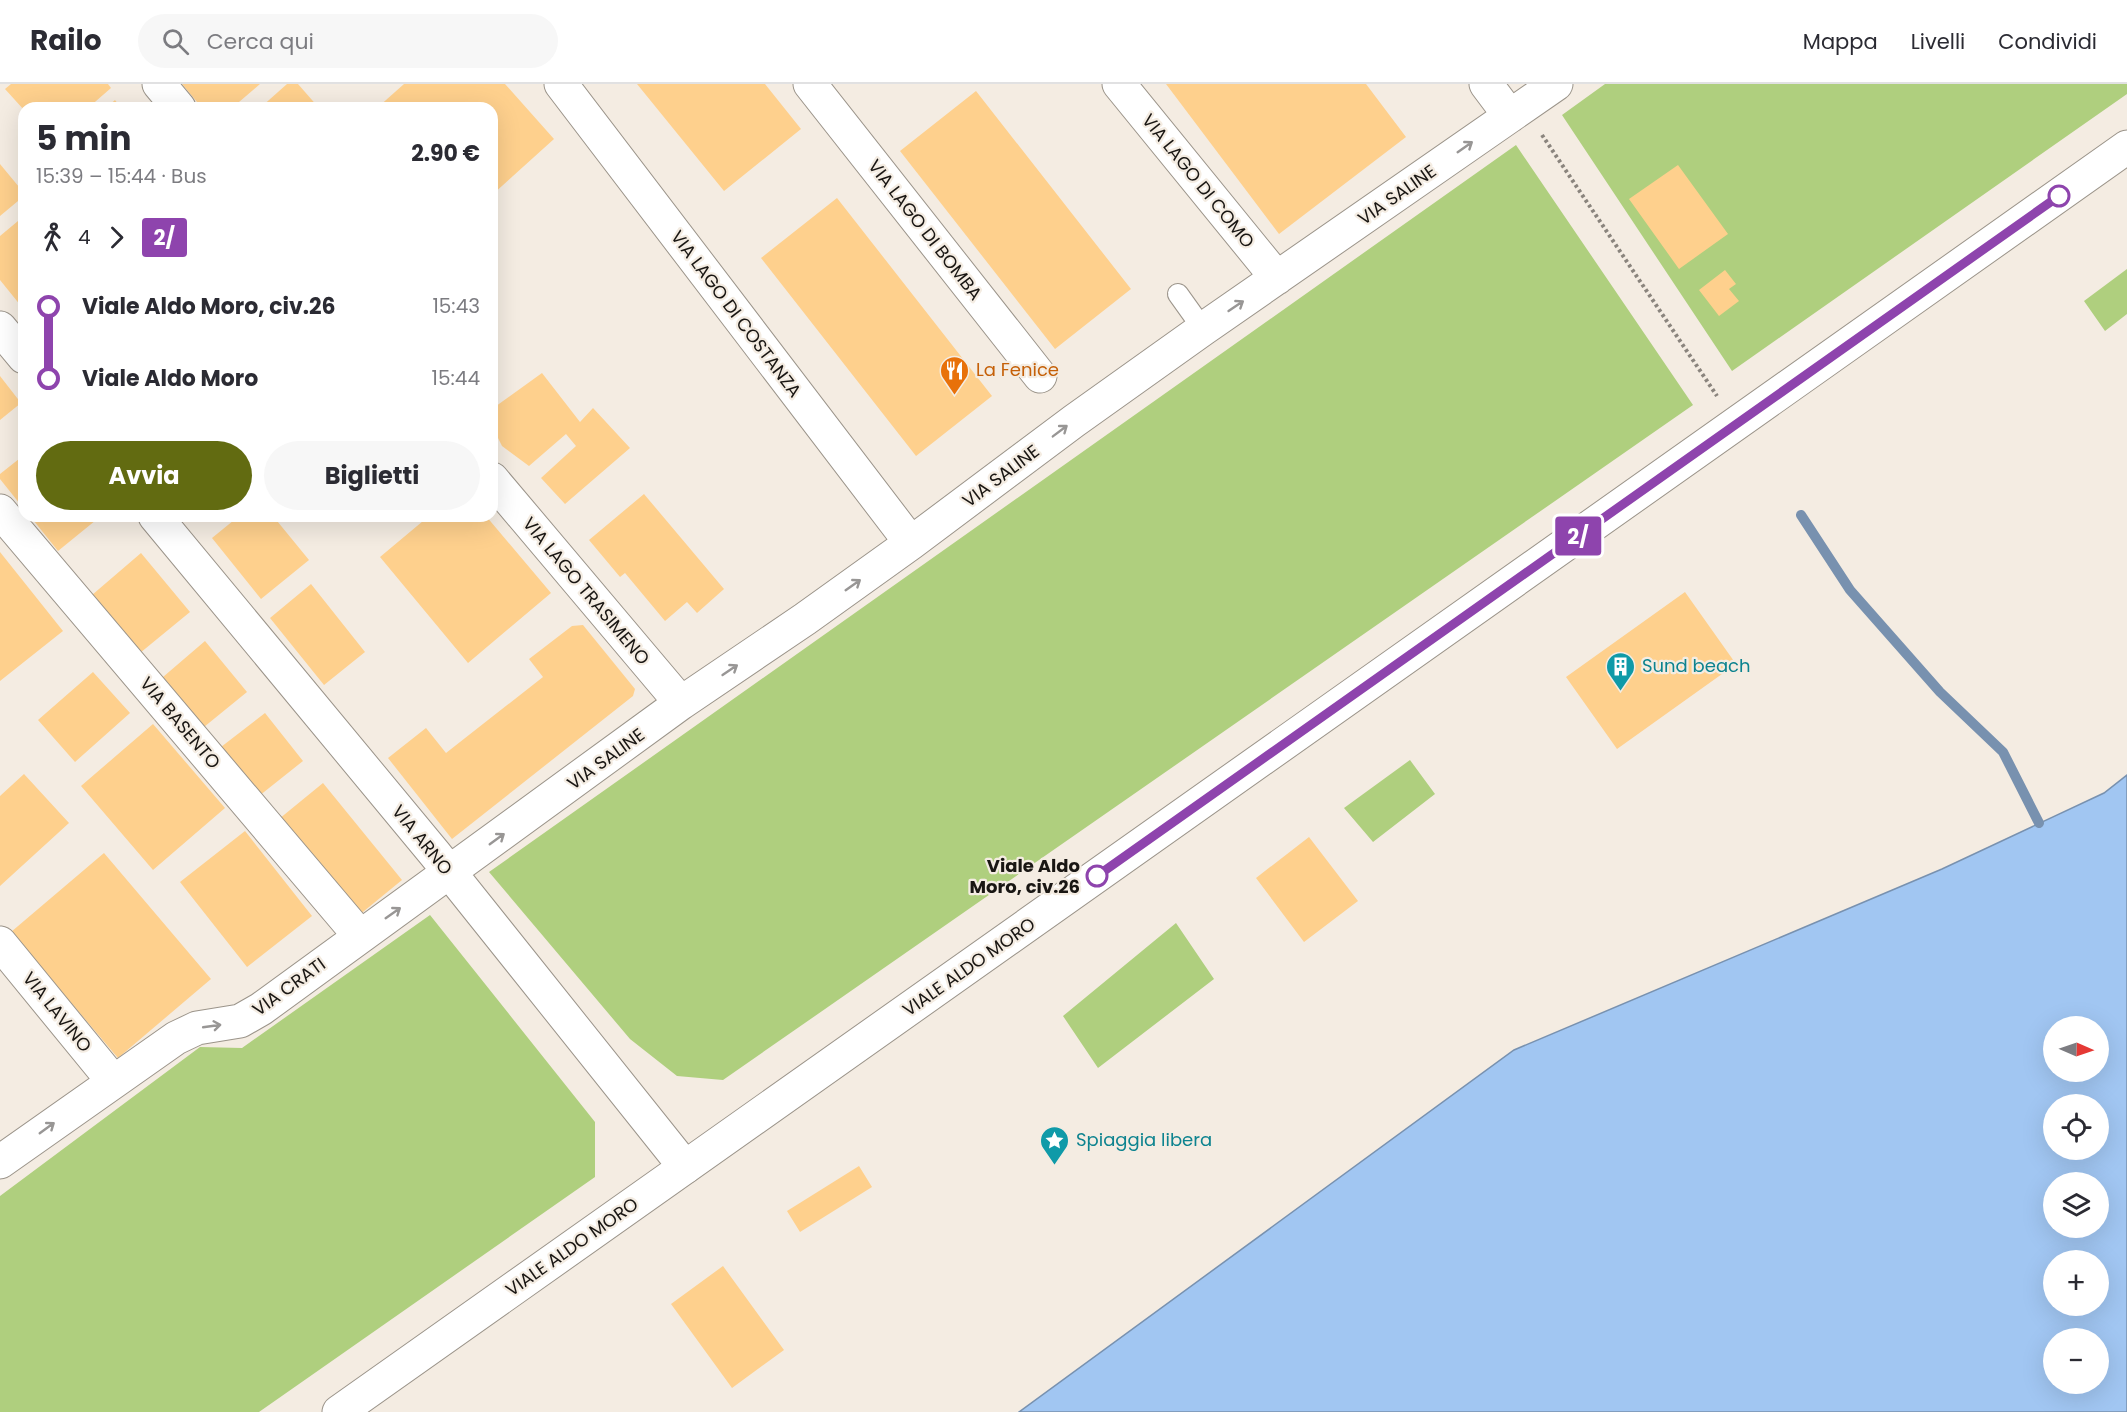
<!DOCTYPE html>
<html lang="it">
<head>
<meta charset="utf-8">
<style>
  :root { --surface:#fff; --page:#f7f7f7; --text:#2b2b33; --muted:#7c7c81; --line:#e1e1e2; --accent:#626b11 }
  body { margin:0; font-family:Poppins,sans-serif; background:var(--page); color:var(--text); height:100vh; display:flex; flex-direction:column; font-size:22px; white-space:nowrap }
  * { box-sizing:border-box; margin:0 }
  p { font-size:20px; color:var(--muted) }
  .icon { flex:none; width:33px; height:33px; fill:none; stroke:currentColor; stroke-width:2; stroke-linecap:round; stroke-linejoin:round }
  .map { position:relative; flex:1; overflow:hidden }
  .drawer { position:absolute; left:18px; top:18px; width:480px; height:420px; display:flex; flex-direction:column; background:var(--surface); border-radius:18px; box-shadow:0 6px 24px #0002 }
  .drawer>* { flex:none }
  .badge { padding:0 12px; border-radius:4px; font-size:21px; line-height:39px }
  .needle { width:39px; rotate:92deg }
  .fabs { position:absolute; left:2043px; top:932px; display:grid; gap:12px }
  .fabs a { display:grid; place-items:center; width:66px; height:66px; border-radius:50%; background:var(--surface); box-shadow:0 6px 24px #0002; font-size:30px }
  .map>.badge { position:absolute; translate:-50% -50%; box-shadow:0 0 0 3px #fff }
  .legs { display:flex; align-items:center; gap:9px; height:66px; padding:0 18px; font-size:20px }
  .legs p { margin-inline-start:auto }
  .head { display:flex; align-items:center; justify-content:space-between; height:102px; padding:0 18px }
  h1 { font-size:33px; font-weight:700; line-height:45px }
  .action { display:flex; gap:12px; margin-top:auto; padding:12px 18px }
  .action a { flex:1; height:69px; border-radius:36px; background:var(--accent); color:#fff; font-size:24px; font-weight:700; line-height:69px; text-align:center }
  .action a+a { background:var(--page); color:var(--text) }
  ul { padding:0 18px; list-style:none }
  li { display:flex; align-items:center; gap:21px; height:72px; font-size:22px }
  li i { display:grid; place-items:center; width:9px; height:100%; margin:0 8px; background:currentColor }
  li i::after { content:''; width:15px; height:15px; margin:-8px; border:4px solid; border-radius:50%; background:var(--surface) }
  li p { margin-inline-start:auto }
  li:first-child i { background:linear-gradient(#0000 50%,currentColor 0) }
  li:last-child i { background:linear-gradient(currentColor 50%,#0000 0) }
  header { display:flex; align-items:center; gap:36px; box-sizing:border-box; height:84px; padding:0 30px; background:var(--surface); border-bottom:2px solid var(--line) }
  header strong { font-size:28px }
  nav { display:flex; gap:33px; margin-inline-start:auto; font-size:21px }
  .search { width:420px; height:54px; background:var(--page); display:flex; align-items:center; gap:15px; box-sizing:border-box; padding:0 21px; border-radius:33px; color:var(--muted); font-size:22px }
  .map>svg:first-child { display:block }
  .green { fill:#afcf7e }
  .water { fill:#a1c6f2; stroke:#7891af; stroke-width:1.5; fill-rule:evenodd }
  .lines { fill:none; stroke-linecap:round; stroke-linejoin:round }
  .stream { stroke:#7891af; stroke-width:10 }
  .building { fill:#fed08d }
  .service-casing { stroke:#9b948a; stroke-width:22 }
  .minor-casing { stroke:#9b948a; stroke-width:35 }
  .tertiary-casing { stroke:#9b948a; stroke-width:35 }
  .path { stroke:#8a847d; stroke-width:4; stroke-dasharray:3 3; stroke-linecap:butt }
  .service { stroke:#fff; stroke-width:20 }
  .minor { stroke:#fff; stroke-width:33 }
  .tertiary { stroke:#fff; stroke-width:33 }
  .oneway { stroke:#989695 }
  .line-1-casing { stroke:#fff; stroke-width:14 }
  .line-1 { stroke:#8e44ad; stroke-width:9 }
  .stop-1-dot { fill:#fff; stroke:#8e44ad; stroke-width:3 }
  .labels { text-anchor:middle; stroke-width:4.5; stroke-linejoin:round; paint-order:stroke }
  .street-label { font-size:18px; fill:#191613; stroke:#f4ece2 }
  .food-label { font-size:18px; fill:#c56008; stroke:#f4ece2; text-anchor:start }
  .culture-label { font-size:18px; fill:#0d838f; stroke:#f4ece2; text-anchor:start }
  .stop-label { font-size:18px; font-weight:bold; fill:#191613; stroke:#f4ece2; text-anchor:end }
</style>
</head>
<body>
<header>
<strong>Railo</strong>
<div class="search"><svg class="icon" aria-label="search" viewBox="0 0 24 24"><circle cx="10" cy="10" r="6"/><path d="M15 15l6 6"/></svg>Cerca qui</div>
<nav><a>Mappa</a><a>Livelli</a><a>Condividi</a></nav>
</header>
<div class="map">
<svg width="2127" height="1328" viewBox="0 0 2127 1328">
  <rect width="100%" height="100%" fill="#f4ece2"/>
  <path class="green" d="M1605,0H2127V10L1732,287L1562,31Z
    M1516,61L1693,321L723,996L677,992L630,955L489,788Z
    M2127,185V230L2105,247L2084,217Z
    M1410,676L1435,710L1373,758L1344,724Z
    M430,831L595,1038V1093L259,1328H0V1112L200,963L242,964Z
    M1176,839L1214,895L1098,984L1063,932Z"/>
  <path class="water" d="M2127,691V1328H1019L1514,966L1942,785L2104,709ZM2054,942H2098V987H2054ZM2054,1020H2098V1065H2054ZM2054,1098H2098V1143H2054ZM2054,1176H2098V1221H2054ZM2054,1254H2098V1299H2054Z"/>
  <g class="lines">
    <path class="stream" d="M1801,431L1850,506L1940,608L2003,668L2039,739"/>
  </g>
  <path class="building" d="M11,0H108L111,4L88,24H24V26L5,5Z
    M182,0H260L232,24H202Z
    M287,0H298L319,24H260Z
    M404,0H505L554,55L492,111V24H377Z
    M637,0H765L801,45L724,107Z
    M1166,0H1366L1406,53L1279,150Z
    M976,7L1131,205L1055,265L900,67Z
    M115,16L121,24H106Z
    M0,80L24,109V112L0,132Z
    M1678,81L1728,150L1679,185L1629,115Z
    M837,114L992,312L916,372L761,174Z
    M24,132V220L21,222L0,196V152Z
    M1725,186L1736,200L1729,205L1739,217L1719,232L1699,206Z
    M542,289L580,338L593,324L630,364L565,420L541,394L576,362L566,350L529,382L502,362L492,342V325Z
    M0,292L21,319L0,336Z
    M24,371V425L0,395V390Z
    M644,410L724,505L697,529L687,518L665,537L625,489L620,493L589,456Z
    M30,432H101L58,467Z
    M239,432H273L309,476L261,515L212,454Z
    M429,432H486L551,509L468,579L380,473Z
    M0,468L63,547L0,597Z
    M141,469L190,528L140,569L92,511Z
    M311,500L365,568L324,601L270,534Z
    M1685,508L1736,580L1617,665L1566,593Z
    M583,541L635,605L633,612L452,755L388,674L426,644L446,669L543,593L529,575L572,542Z
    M205,557L247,608L204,643L163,593Z
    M93,588L130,629L75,678L38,636Z
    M265,629L303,677L259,712L221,663Z
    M153,640L225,724L153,786L81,702Z
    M24,690L69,739L0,802V712Z
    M323,699L402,796L358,832L279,735Z
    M245,747L312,832L247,883L180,798Z
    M1309,753L1358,817L1304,858L1256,794Z
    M104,769L211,895L118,974L11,848Z
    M859,1082L872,1103L800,1148L787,1127Z
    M723,1182L784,1266L732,1304L671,1220Z"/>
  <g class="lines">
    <defs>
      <path id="service" d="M1178,210L1203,245"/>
      <path id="minor" d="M159,0L179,24
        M561,0L911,459
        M810,0L1040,292
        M1119,0L1277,194
        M1486,0L1510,32
        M0,244L24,273
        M492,395L681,619
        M0,427L360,852
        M155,432L435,770L685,1083
        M0,859L113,997
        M0,1078L176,954L197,944L240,937L261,925L681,619L805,535L911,459L1074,337L1203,245L1556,0"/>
      <path id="tertiary" d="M339,1328L2127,63"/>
    </defs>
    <use href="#service" class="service-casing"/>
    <use href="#minor" class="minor-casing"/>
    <use href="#tertiary" class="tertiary-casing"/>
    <path class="path" d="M1542,51L1717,312"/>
    <use href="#service" class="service"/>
    <use href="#minor" class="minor"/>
    <use href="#tertiary" class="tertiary"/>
  </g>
  <defs><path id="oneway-shaft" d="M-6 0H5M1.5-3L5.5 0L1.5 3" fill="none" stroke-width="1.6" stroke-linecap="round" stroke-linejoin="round" transform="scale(1.5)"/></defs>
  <g class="oneway">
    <use href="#oneway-shaft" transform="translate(1465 63) rotate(-35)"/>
    <use href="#oneway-shaft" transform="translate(1236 222) rotate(-34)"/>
    <use href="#oneway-shaft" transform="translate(1060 347) rotate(-37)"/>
    <use href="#oneway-shaft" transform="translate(853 501) rotate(-35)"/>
    <use href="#oneway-shaft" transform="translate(730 586) rotate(-34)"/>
    <use href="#oneway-shaft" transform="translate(497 755) rotate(-36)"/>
    <use href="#oneway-shaft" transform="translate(393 829) rotate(-35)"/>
    <use href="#oneway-shaft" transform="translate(212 942) rotate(-8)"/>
    <use href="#oneway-shaft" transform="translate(47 1044) rotate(-36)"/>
  </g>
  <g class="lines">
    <defs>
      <path id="line-1" d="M1097,792L2059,112"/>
    </defs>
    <use href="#line-1" class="line-1-casing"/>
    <use href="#line-1" class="line-1"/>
  </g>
  <defs>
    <symbol id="restaurant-pin" viewBox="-11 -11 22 30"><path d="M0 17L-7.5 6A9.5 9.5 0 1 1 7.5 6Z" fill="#e8710a" stroke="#f4ece2"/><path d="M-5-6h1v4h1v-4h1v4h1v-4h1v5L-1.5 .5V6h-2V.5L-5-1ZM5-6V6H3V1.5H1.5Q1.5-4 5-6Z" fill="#fff"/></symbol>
    <symbol id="building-pin" viewBox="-11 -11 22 30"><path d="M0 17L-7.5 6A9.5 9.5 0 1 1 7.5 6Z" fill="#0f9aa8" stroke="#f4ece2"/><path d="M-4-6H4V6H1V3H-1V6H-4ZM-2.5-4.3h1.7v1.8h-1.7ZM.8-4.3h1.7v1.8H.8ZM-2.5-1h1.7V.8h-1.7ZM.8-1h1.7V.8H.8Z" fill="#fff"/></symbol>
    <symbol id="sight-pin" viewBox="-11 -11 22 30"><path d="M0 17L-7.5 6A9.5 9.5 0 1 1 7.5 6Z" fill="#0f9aa8" stroke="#f4ece2"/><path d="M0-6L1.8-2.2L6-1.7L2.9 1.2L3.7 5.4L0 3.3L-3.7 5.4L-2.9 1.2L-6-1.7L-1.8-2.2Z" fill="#fff"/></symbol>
  </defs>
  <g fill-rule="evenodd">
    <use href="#restaurant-pin" x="938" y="270" width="33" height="45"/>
    <use href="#building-pin" x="1604" y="566" width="33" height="45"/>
    <use href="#sight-pin" x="1038" y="1040" width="33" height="45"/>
  </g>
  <g class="stop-1-dot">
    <circle cx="2059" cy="112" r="10"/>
    <circle cx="1097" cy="792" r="10"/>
  </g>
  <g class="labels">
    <g class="street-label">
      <text transform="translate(1198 97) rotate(51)" y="6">VIA LAGO DI COMO</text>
      <text transform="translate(1397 111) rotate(-35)" y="6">VIA SALINE</text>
      <text transform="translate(925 146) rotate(52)" y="6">VIA LAGO DI BOMBA</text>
      <text transform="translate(736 230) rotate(53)" y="6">VIA LAGO DI COSTANZA</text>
      <text transform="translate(1001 392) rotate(-37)" y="6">VIA SALINE</text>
      <text transform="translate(586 507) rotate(50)" y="6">VIA LAGO TRASIMENO</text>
      <text transform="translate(180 639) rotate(50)" y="6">VIA BASENTO</text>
      <text transform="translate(606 675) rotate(-36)" y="6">VIA SALINE</text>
      <text transform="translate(422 756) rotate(51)" y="6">VIA ARNO</text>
      <text transform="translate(969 883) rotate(-35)" y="6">VIALE ALDO MORO</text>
      <text transform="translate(289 903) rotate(-36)" y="6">VIA CRATI</text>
      <text transform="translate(57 928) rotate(51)" y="6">VIA LAVINO</text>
      <text transform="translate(572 1163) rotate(-35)" y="6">VIALE ALDO MORO</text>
    </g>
    <g class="food-label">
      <text x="976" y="292">La Fenice</text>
    </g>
    <g class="culture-label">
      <text x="1642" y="588">Sund beach</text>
      <text x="1076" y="1062">Spiaggia libera</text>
    </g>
    <g class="stop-label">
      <text x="1080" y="788">Viale Aldo<tspan x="1080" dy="21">Moro, civ.26</tspan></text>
    </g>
  </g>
</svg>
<div class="fabs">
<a><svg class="needle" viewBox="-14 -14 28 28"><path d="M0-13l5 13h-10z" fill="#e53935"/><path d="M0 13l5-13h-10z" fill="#7c7c81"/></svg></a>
<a><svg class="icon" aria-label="locate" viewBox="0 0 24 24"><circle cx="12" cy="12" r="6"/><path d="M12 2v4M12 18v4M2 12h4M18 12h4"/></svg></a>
<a><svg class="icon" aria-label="layers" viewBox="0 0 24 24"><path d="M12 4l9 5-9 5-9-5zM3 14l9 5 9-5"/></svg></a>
<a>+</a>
<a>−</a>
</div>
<b class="badge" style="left:1578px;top:452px;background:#8e44ad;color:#fff">2/</b>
<section class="drawer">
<div class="head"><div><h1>5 min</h1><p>15:39 – 15:44 · Bus</p></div><b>2.90 €</b></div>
<div class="legs"><svg class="icon" aria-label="walk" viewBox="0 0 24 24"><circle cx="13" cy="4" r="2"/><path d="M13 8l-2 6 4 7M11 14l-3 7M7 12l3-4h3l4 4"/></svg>4<svg class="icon" aria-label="forward" viewBox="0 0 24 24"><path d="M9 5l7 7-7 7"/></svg><b class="badge" style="background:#8e44ad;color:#fff">2/</b></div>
<ul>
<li><i style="color:#8e44ad"></i><b>Viale Aldo Moro, civ.26</b><p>15:43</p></li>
<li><i style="color:#8e44ad"></i><b>Viale Aldo Moro</b><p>15:44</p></li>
</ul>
<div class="action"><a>Avvia</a><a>Biglietti</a></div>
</section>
</div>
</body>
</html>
